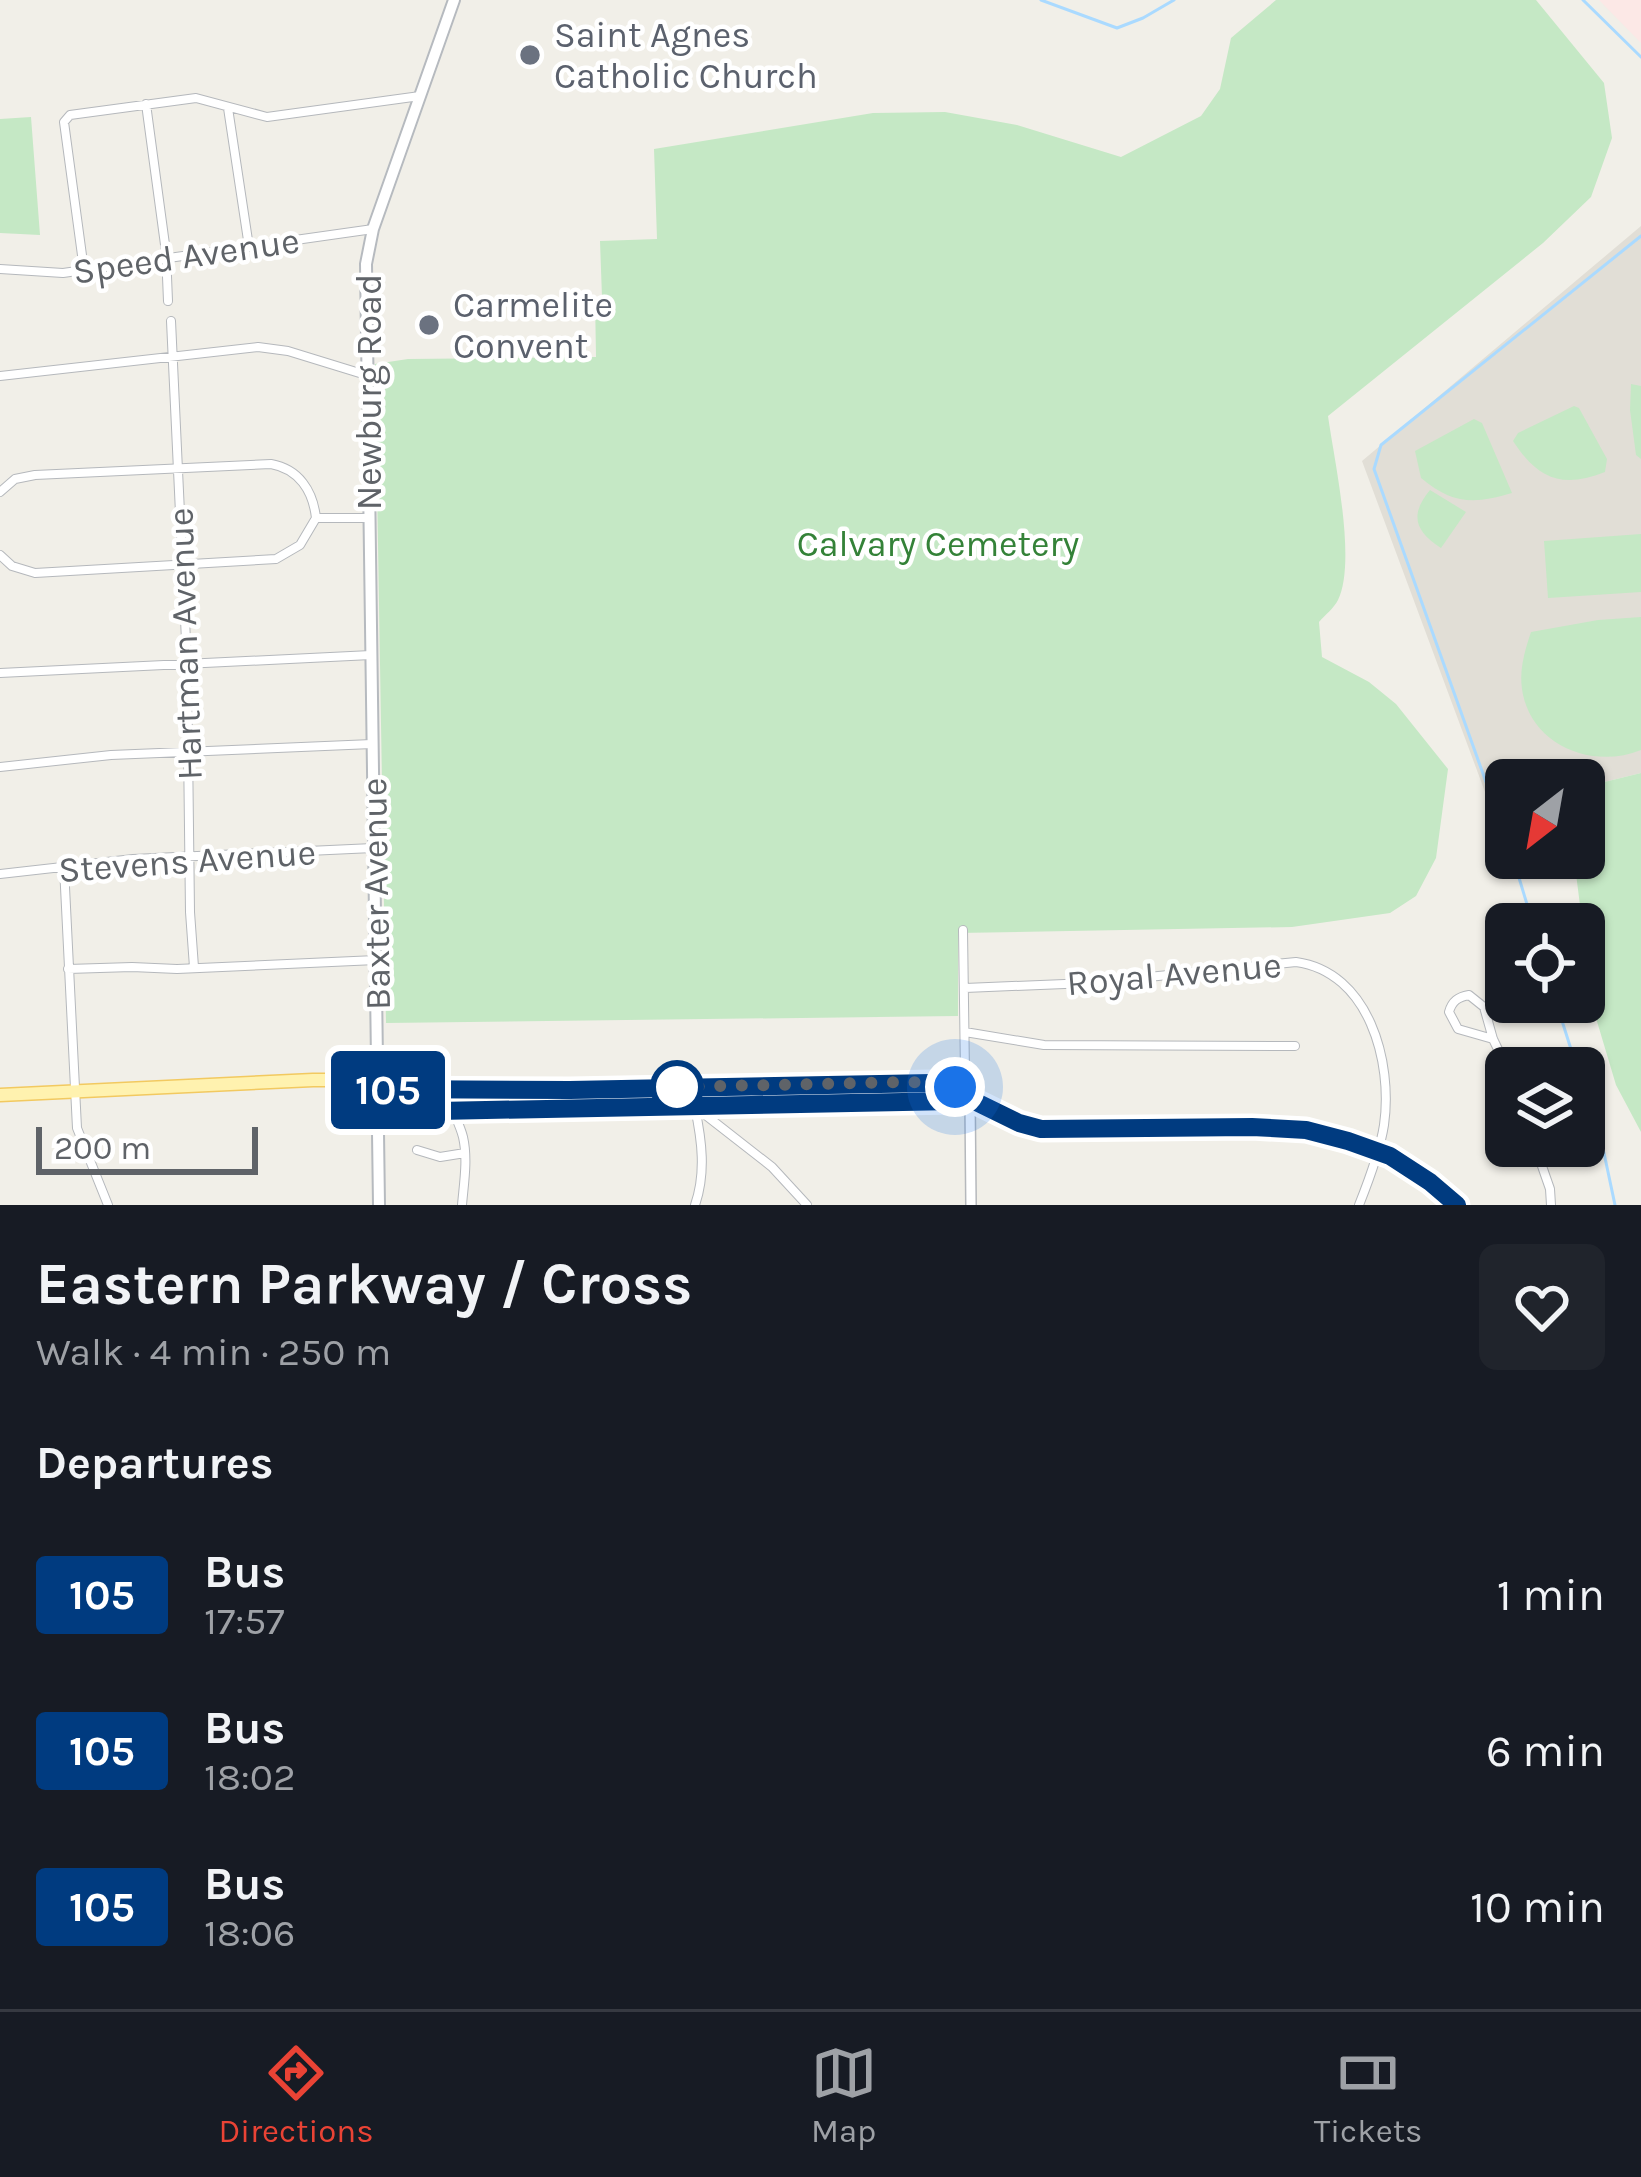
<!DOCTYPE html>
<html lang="en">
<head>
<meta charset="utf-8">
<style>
  :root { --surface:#171b24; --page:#20242c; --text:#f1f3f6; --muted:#9ea1a6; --line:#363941; --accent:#ea4335 }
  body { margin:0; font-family:Karla,sans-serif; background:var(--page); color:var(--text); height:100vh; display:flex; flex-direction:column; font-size:45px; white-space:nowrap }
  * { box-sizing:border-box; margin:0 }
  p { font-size:39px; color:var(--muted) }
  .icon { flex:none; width:66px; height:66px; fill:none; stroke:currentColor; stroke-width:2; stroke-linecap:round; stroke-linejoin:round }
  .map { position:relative; height:1205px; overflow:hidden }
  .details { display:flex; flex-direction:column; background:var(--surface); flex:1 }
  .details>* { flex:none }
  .badge { padding:0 24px; border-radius:9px; font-size:42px; line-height:78px }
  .needle { width:78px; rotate:211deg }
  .buttons { position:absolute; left:1485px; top:759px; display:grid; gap:24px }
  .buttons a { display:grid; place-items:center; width:120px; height:120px; border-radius:18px; background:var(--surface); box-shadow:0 3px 9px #0004; font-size:60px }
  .scale { position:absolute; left:36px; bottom:30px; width:222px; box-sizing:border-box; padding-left:12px; border:6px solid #5f6368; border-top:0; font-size:33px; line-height:42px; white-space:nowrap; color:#5f6368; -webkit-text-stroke:9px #fff; paint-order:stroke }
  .you { position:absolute; width:60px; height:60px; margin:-30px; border:9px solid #fff; border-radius:50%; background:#1a73e8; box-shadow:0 0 0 18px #1a73e833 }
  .map>.badge { position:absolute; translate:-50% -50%; box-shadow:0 0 0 6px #fff }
  h2 { padding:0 36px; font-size:45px; line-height:108px }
  .round { display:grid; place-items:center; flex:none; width:126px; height:126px; border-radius:18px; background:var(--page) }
  .head { display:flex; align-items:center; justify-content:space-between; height:204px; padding:0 36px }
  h1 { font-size:57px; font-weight:700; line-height:90px }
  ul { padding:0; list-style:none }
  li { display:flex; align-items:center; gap:36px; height:156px; padding:0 36px }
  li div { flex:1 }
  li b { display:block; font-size:45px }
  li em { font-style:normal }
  li .badge { min-width:132px; font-weight:700; text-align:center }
  .dock { display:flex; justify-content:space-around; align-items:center; height:168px; border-top:3px solid var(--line); background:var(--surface); font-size:33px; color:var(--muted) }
  .dock a { display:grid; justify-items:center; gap:6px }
  .dock .on { color:var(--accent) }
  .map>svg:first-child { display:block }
  .education { fill:#e1ded6 }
  .medical { fill:#fce8e6 }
  .green { fill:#c5e8c5 }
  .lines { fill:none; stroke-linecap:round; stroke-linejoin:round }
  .stream { stroke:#aadaff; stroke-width:3 }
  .minor-casing { stroke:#b5b8bc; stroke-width:10 }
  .tertiary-casing { stroke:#b5b8bc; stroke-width:12 }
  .secondary-casing { stroke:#b6babf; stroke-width:14 }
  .primary-casing { stroke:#f2c960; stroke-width:15 }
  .minor { stroke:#fff; stroke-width:8 }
  .tertiary { stroke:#fff; stroke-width:9 }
  .secondary { stroke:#fff; stroke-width:10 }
  .primary { stroke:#fff2af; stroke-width:12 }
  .line-casing { stroke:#fff; stroke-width:27 }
  .line { stroke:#003b80; stroke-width:18 }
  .walk { stroke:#5f6368; stroke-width:12; stroke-dasharray:0 21.6 }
  .worship-dot { fill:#6b7280; stroke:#fff; stroke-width:4.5 }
  .stop-dot { fill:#fff; stroke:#003b80; stroke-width:6 }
  .labels { text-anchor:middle; stroke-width:9; stroke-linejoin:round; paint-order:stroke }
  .worship-label { font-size:36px; fill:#5b616d; stroke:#fff; text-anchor:start }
  .street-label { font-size:36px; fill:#5f6368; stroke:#fff }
  .park-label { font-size:36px; fill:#348238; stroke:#fff }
</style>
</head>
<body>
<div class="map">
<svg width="1641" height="1205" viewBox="0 0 1641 1205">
  <rect width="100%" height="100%" fill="#f1efe8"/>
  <path class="education" d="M1641,226V773L1584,787V780H1506V798L1488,800L1362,461Z"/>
  <path class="medical" d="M1599,0H1641V43Z"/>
  <path class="green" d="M1276,0H1536L1604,83L1612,138L1591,197L1543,243L1328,416C1334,459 1357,561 1338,600C1334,608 1325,615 1319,622L1322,657L1369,682L1396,704L1448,769L1436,858L1416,896L1390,913L1292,927L958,933V1016L386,1023L375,364L408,359L596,357L595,298L602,297L600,241L657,239L654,149L873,113L945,112L1017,125L1121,157L1201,116L1220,89L1231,38Z
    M31,117L40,235L0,233V119Z
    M1631,384L1641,386V459L1636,455L1630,410Z
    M1574,406L1579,408L1607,459L1605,472C1562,489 1538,479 1513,441L1518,433Z
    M1474,419L1482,423L1512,493C1475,504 1453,505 1421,478L1415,451Z
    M1430,490L1466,512L1441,548C1414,531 1410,514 1430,490Z
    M1641,534V592L1548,598L1544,541Z
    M1641,617V750C1592,770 1530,745 1522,689C1519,669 1525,650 1531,632L1598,620Z
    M1641,773V1132L1616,1085L1593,1008L1574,858H1584V787Z"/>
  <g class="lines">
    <path class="stream" d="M1041,0L1117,28L1143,18L1174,0
      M1583,0L1641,57
      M1506,838L1374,469L1381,445L1641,236
      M1513,858L1533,924
      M1556,1002L1577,1068
      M1584,1089L1604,1153L1615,1205"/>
    <defs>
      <path id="minor" d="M146,104L166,252L168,301
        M228,108L249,247
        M0,269L63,273L373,229
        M84,270L64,122L70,115L196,98L267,117L420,96
        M171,321L187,662L190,912L194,967
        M0,376L258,347L288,351L366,375
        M0,492L15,479L35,475L271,464C299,469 313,491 316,518
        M316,518H369
        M0,555L12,566L35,573L276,559L300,545L316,518
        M0,673L371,655
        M0,767L111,755L372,744
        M64,867L77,1128L108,1205
        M0,874L133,859L373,848
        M963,930L965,1074L969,1097
        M68,969L132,967L177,969L376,960
        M965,988L1089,983L1296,962C1369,972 1393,1062 1384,1125C1380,1151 1369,1180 1359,1205
        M965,1032L1044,1045L1295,1046
        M1493,1039L1458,1029L1449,1012C1452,1001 1458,997 1469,995L1484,1007L1493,1039L1507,1068
        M685,1088V1099L772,1167L807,1205
        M447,1091C449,1107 459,1121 463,1137C468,1159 464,1182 462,1205
        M1535,1146L1550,1189L1551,1205
        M417,1150L440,1157L465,1153
        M695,1205C706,1173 702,1141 695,1108"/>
      <path id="tertiary" d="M970,1099L971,1205"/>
      <path id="secondary" d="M379,1205L366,264L373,229L454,0"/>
      <path id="primary" d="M377,1089L570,1090L909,1083L951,1084L970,1099L985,1104L1019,1122L1041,1129C1151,1133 1289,1108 1389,1156C1415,1168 1436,1186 1457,1205
        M0,1095L313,1080H359L367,1082L388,1099L407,1107L438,1111L940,1102L970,1099"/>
    </defs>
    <use href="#minor" class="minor-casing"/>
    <use href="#tertiary" class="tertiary-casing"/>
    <use href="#secondary" class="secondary-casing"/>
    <use href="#primary" class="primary-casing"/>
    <use href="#minor" class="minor"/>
    <use href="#tertiary" class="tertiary"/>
    <use href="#secondary" class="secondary"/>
    <use href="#primary" class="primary"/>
  </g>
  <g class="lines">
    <defs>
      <path id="line" d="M954,1101L438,1111C414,1108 395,1106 377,1089L570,1090L932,1083L951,1084L970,1099L1019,1123L1041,1129L1252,1127L1306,1130L1348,1141L1390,1156L1430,1182L1457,1205"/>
    </defs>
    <use href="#line" class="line-casing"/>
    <use href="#line" class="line"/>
    <path class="walk" d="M677,1087L909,1082L951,1084L955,1087"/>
  </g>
  <g class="worship-dot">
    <circle cx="530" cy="55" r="12"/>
    <circle cx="429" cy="325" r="12"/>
  </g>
  <circle class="stop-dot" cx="677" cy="1087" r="24"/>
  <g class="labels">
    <g class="worship-label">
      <text x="554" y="47">Saint Agnes<tspan x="554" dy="41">Catholic Church</tspan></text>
      <text x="453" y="317">Carmelite<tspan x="453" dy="41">Convent</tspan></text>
    </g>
    <g class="street-label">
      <text transform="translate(186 255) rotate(-8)" y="13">Speed Avenue</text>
      <text transform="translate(368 392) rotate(-90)" y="13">Newburg Road</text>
      <text transform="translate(184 644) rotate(-92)" y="13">Hartman Avenue</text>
      <text transform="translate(187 860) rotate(-4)" y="13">Stevens Avenue</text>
      <text transform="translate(375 894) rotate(-91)" y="13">Baxter Avenue</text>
      <text transform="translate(1174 973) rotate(-5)" y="13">Royal Avenue</text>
    </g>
    <g class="park-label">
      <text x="938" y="556">Calvary Cemetery</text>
    </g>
  </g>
</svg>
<div class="buttons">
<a><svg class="needle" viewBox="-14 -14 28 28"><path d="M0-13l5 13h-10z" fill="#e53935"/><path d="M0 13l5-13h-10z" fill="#9ea1a6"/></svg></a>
<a><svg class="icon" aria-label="locate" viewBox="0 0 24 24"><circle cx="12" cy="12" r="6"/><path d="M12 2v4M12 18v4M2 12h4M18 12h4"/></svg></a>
<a><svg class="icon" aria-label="layers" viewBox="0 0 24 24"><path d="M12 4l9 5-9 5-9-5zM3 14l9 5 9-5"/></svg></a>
</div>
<div class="scale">200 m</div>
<div class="you" style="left:955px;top:1087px"></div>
<b class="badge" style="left:388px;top:1090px;background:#003b80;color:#fff">105</b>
</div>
<section class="details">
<div class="head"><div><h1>Eastern Parkway / Cross</h1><p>Walk · 4 min · 250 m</p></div><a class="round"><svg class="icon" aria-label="heart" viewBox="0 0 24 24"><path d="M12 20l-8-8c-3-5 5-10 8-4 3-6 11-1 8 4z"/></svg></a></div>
<h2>Departures</h2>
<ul>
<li><span class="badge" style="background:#003b80;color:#fff">105</span><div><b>Bus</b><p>17:57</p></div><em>1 min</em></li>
<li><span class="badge" style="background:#003b80;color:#fff">105</span><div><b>Bus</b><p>18:02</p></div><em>6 min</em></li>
<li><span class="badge" style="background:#003b80;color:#fff">105</span><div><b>Bus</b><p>18:06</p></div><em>10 min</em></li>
</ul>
</section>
<nav class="dock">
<a class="on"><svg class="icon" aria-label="directions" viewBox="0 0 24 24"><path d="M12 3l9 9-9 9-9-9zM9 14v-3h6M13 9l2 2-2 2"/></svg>Directions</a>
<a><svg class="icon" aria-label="map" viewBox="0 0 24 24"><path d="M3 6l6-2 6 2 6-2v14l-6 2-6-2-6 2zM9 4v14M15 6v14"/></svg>Map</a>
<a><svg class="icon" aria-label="tickets" viewBox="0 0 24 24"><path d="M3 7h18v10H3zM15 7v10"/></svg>Tickets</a>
</nav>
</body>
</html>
